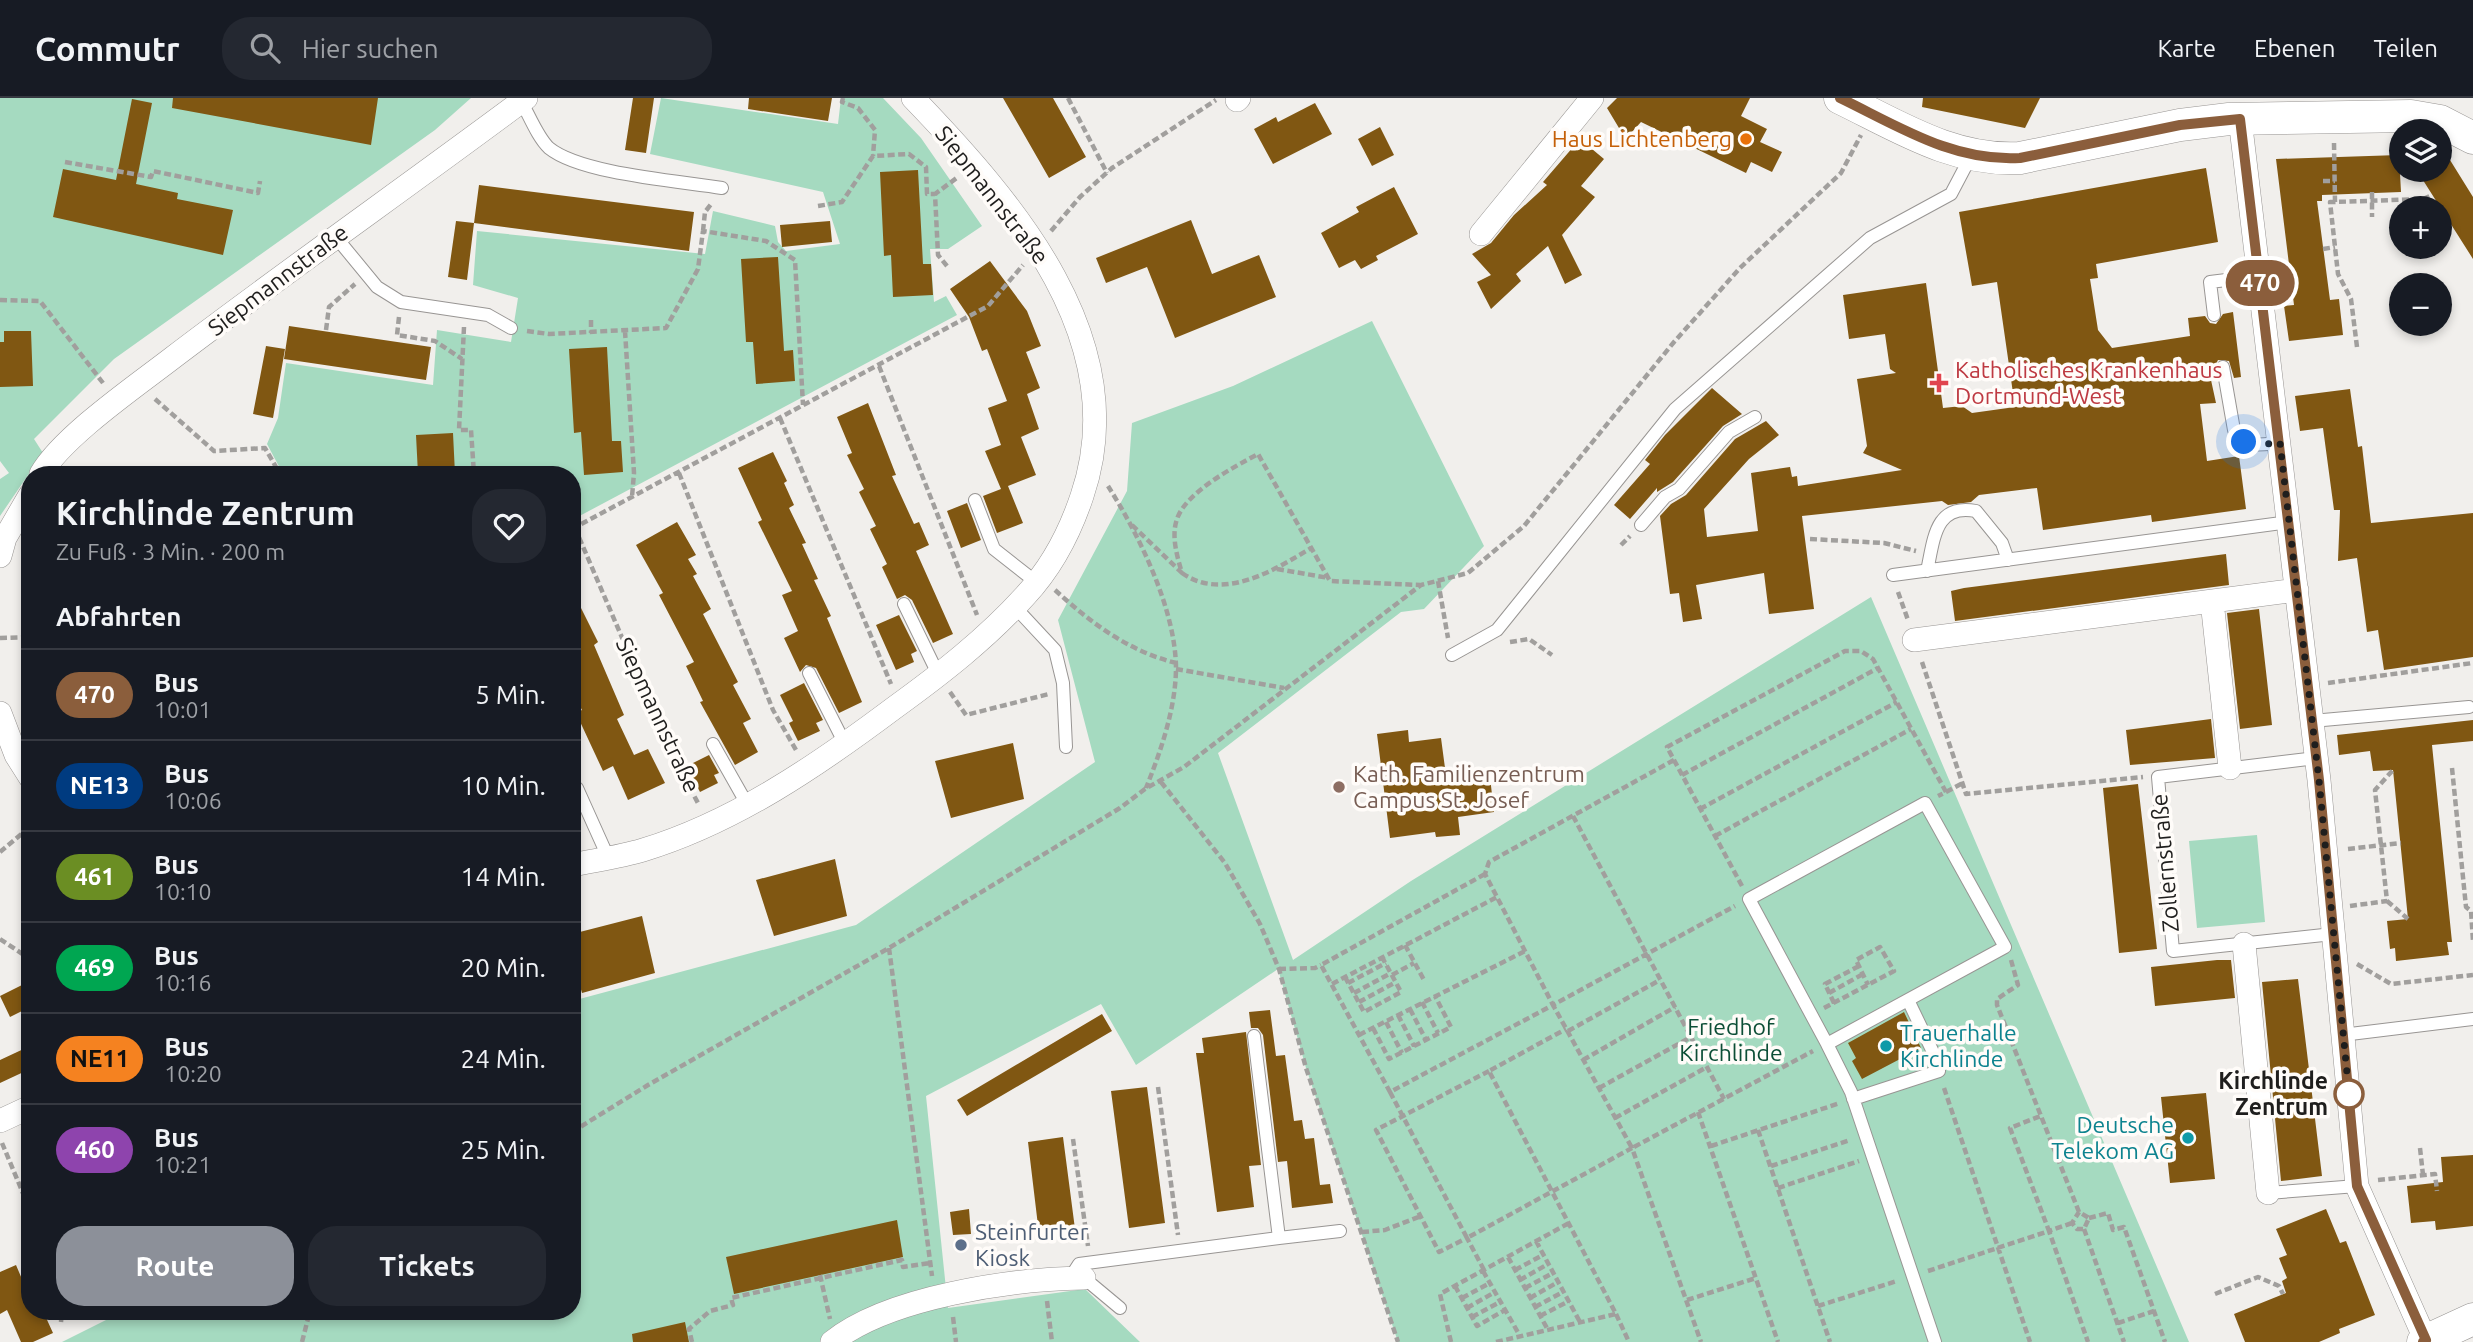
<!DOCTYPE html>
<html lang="de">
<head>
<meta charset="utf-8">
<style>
  :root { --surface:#171b24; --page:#242831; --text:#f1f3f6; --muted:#9ea1a6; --line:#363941; --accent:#8c9099 }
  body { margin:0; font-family:Ubuntu,sans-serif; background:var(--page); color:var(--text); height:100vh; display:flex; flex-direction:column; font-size:26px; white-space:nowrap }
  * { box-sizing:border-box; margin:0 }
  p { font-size:23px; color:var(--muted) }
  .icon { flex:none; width:38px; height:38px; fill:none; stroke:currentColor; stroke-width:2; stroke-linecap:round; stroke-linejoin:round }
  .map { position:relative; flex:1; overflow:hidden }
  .sheet { position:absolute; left:21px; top:368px; width:560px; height:854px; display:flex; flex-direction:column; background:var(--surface); border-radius:28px; box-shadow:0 4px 10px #0003 }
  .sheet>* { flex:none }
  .badge { padding:0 14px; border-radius:23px; font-size:24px; line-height:46px }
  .buttons { position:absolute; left:2389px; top:21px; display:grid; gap:14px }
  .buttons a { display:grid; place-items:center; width:63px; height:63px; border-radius:50%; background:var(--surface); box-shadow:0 4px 10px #0003; font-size:35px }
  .you { position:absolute; width:35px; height:35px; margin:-18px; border:5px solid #fff; border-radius:50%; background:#1a73e8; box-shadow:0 0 0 10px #1a73e833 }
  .map>.badge { position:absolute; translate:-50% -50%; box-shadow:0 0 0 4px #fff }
  h2 { padding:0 35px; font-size:26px; line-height:63px }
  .round { display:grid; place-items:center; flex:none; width:74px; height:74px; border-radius:28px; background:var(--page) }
  .head { display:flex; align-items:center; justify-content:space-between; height:119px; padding:0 35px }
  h1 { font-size:33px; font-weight:700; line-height:52px }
  .button { display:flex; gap:14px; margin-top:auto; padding:14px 35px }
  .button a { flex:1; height:80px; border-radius:28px; background:var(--accent); color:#fff; font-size:28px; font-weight:700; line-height:80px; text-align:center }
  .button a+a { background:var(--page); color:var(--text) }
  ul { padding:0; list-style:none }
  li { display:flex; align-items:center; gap:21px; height:91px; padding:0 35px; border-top:2px solid var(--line) }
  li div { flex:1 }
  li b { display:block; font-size:26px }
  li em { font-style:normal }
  li .badge { min-width:77px; font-weight:700; text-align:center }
  header { display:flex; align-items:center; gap:42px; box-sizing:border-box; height:98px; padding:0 35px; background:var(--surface); border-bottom:2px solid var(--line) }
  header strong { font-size:33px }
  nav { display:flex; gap:38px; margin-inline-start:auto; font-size:24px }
  .search { width:490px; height:63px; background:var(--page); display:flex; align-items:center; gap:18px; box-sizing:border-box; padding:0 24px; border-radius:28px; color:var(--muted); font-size:26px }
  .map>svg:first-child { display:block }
  .green { fill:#a5dac0 }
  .building { fill:#805712 }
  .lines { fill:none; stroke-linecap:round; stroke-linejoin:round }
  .lane-casing { stroke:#989593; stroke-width:14 }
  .street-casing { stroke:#989593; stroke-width:24 }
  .secondary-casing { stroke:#989593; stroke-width:33 }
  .path { stroke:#a19f9d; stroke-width:4.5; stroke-dasharray:7 3.5; stroke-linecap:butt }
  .lane { stroke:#fff; stroke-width:12 }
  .street { stroke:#fff; stroke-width:23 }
  .secondary { stroke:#fff; stroke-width:32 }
  .line-casing { stroke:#fff; stroke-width:16 }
  .line { stroke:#8b5e3c; stroke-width:10 }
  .walk { stroke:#1f1e1d; stroke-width:7; stroke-dasharray:0 12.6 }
  .food-dot { fill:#e8710a; stroke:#fffcf9; stroke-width:2.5 }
  .health-dot { fill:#e0444e; stroke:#fffcf9; stroke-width:2.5 }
  .education-dot { fill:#8d6e63; stroke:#fffcf9; stroke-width:2.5 }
  .culture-dot { fill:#0f9aa8; stroke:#fffcf9; stroke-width:2.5 }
  .stop-dot { fill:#fff; stroke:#8b5e3c; stroke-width:3.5 }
  .service-dot { fill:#5c6f8a; stroke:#fffcf9; stroke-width:2.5 }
  .labels { text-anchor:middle; stroke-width:7; stroke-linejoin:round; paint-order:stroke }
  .food-label { font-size:23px; fill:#c56008; stroke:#fffcf9; text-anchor:end }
  .street-label { font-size:23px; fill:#1f1e1d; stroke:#fffcf9 }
  .health-label { font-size:23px; fill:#be3a42; stroke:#fffcf9; text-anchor:start }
  .education-label { font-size:23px; fill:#785e54; stroke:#fffcf9; text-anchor:start }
  .park-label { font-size:23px; fill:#0c4e36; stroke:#fffcf9 }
  .culture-label { font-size:23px; fill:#0d838f; stroke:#fffcf9; text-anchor:start }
  .stop-label { font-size:23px; font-weight:bold; fill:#1f1e1d; stroke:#fffcf9; text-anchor:end }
  .service-label { font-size:23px; fill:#4e5e75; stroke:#fffcf9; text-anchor:start }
</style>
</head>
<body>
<header>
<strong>Commutr</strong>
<div class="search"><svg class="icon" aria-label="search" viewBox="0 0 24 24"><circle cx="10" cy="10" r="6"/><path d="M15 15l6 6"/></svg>Hier suchen</div>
<nav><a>Karte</a><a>Ebenen</a><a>Teilen</a></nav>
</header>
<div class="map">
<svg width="2473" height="1244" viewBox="0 0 2473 1244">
  <rect width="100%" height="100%" fill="#f1efec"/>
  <path class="green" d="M0,0H471L435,32L114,261L34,341L43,355L0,418V381L9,375L0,363Z
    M661,0L838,26L841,0H883L921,40L982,128L948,151H930L934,204L946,198L957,217L572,422V376H283L267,346L278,320L286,265L433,287L437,232L511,244L518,200L473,187L477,133L705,156L713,113L775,128L778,144L786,153L840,146L823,94L650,56Z
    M1372,223L1484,448L1424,511L1401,514L1218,655L1293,862L1411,783L1871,499L2189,1244H1398L1306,970L1278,871L1136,967L1101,906L926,998L948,1210L1085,1191L1140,1244H62L124,1213H572V903L856,827L1095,664L1058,522L1127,393L1132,325L1233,288Z
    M2257,737L2265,824L2197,830L2189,743Z"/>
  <path class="building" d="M173,0H378L371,47L172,10Z
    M633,0H654L646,55L625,52Z
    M749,0H832L828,23L748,11Z
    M1003,0H1053L1086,59L1049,80Z
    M1617,0H1750L1741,18L1767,31L1760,44L1782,54L1772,74L1751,64L1746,75L1641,24L1631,35H1622L1607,10Z
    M1923,0H2040L2025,30L1922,9Z
    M132,1L152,5L136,86L178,95L177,101L233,112L223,157L53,119L63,71L116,82Z
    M1315,5L1332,36L1273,66L1254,31L1276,19L1278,24Z
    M1380,29L1394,57L1372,68L1358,41Z
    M1580,41L1604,61L1581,88L1595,99L1562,137L1582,177L1565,186L1548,148L1516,176L1521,183L1491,211L1477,184L1491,177L1472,156L1491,145L1514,117L1547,87L1543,84Z
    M2399,57L2401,94L2322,97V103H2317L2330,202L2339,201L2343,237L2289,243L2284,208L2294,207L2276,61Z
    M2450,62L2473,99V161L2421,79L2440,72V68Z
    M2206,70L2218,144L2096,166L2098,180L2090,181L2098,232L2112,250L2190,238L2188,220L2205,218L2210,225L2216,226L2223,216L2233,214L2241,279L2234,280L2229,263L2218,262L2214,270L2216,282H2211L2216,305L2200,306L2207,363L2239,358L2246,411L2152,424L2151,417L2043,432L2037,390L1979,397L1971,404L1948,407L1942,403L1802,418L1814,511L1769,516L1764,475L1696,487L1702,521L1683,524L1679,495L1670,496L1660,418L1671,406L1686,397L1735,341L1766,323L1779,337L1749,361L1704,411L1707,439L1758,433L1751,375L1790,369L1792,379L1797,378L1798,388L1902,372L1863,355L1867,348L1857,281L1896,275L1890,271L1885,236L1849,241L1843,197L1926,185L1943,310L1962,308L1972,315L2015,309L1997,184L1972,188L1959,114Z
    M918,72L923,166H931L933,197L893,199L891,157L884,158L880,74Z
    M479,87L694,114L689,153L474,125Z
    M1394,89L1418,136L1376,158L1378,162L1361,171L1355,162L1339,170L1321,135L1359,114L1356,109Z
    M1191,122L1212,176L1259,157L1276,199L1175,240L1147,169L1106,185L1096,160Z
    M456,123L474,125L467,182L448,179Z
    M830,123L832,144L782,149L780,127Z
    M778,159L784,253L793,252L795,283L756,286L753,244H746L741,161Z
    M990,163L1027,213L1041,248L1026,254L1040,290L1027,296L1039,331L1021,339L1036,377L1008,388L1023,425L997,435L983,398L1001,391L985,353L1001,347L988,310L1007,303L987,251L982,253L969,219L950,191Z
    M289,228L431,249L426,282L284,261Z
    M4,233H31L33,288L0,289V244H4Z
    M266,248L285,251L273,320L253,316Z
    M607,249L612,343H621L623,374L584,377L581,334L574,335L569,251Z
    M1712,290L1742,316L1723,328L1673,384L1657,394V390L1630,421L1614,407L1650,366L1645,362L1665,337Z
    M2350,291L2358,349L2362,348L2371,425L2473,415V559L2384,572L2378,532L2367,534L2357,460L2338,463L2340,412H2334L2323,330L2300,333L2295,298Z
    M868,305L896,377L892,378L914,426L919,424L929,447L916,453L953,536L933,545L912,502L905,497L897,501L882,469L887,466L870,431L876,428L859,394L864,391L847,357L852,355L837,319Z
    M453,335L455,376H418L416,337Z
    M773,354L787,383L784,385L794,407L789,410L806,445L802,446L818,481L814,482L831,518L827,520L862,604L839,615L816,570L806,567L800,574L784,540L798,533L782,497L792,493L758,424L762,422L738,370Z
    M967,405L981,442L961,450L947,413Z
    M677,424L696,457L688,461L697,476L693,478L711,511L703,516L738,584L733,587L751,621L743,625L758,654L735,667L700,604L703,603L686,568L694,564L659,497L663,495L636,447Z
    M2226,456L2229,487L1955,523L1951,493L1964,490Z
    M572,492L598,544L594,547L624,617L617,621L634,657L648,651L665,685L628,702L613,668L603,673L576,615L582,612L575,599L579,596L572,582Z
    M2259,511L2272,627L2240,631L2227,515Z
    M899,517L917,553L911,556L914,564L896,572L876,527Z
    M804,585L823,622L816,625L820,633L798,643L789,625L793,623L780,597Z
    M2211,621L2215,660L2130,667L2126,632Z
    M2473,622V643L2432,647L2452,844H2447L2449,857L2396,863L2395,850L2390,851L2387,823L2408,821L2393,672L2373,673L2370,653L2339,657L2337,637Z
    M1408,632L1409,644L1441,640L1447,685L1490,679L1494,714L1458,719L1460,737L1436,739L1435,734L1390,740L1377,636Z
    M1013,645L1024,701L951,720L935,663Z
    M709,657L719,675L714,677L718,685L700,694L687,668Z
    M2138,686L2157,851L2119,855L2103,690Z
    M835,761L847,818L774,838L756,782Z
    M642,818L655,875L582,895L572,860V836Z
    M2217,862H2231L2235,900L2155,908L2151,869Z
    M2298,881L2322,1078L2281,1083L2262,884Z
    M30,883V909L10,919L0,898Z
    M1270,912L1276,958L1285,957L1294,1023L1302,1022L1305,1041L1314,1040L1320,1087L1330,1086L1333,1105L1292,1110L1287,1063L1278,1064L1263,937L1258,930H1251L1249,914Z
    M1904,914L1921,950L1862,981L1852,963L1856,960L1848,945Z
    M1102,916L1112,933L967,1018L957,1002Z
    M1246,934L1261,1067L1249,1068L1254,1109L1217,1114L1196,955H1204L1202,940Z
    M30,948V971L0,985V962Z
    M1147,989L1165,1125L1129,1130L1111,993Z
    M2206,995L2215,1081L2170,1085L2161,999Z
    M1063,1039L1075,1131L1039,1136L1028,1044Z
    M2473,1057V1128L2436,1132L2435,1123L2411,1125L2407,1088L2443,1084L2441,1059Z
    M969,1111L971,1136L953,1137L950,1114Z
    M2326,1111L2340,1145L2346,1143L2375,1217L2339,1231L2340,1235L2319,1244H2245L2234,1216L2286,1195L2282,1183L2287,1180L2279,1160L2287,1157L2276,1131Z
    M897,1122L903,1159L734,1196L726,1159Z
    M16,1167L30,1200V1213H43L53,1235L33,1244H21L7,1212L0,1216V1174Z
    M685,1224L689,1244H633L632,1236Z"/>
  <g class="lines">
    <defs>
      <path id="lane" d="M521,3C529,17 538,40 549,50C581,76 679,83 722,90
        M335,138L377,189L401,204L488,217L511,230
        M2214,217L2210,184L2259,178
        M2223,269L2234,332C2243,352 2262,346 2280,345
        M975,402L994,451L1036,484
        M1641,427L1665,399L1679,391L1729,334L1755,319
        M1927,473C1934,441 1935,405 1976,413L2002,445L2008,462
        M1893,477L2289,424
        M904,506L939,578
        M1015,509L1055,552L1063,585L1066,649
        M1452,557L1497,532L1675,311L1870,140L1951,96L1971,58
        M809,575L845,646
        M2312,623L2469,609
        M713,646L747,706
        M2316,660L2158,679L2173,853L2333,836
        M577,690L608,759
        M1925,705L2005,849L1827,946L1749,801Z
        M2342,937L2473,921
        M1827,946L1851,994L1935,1244
        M1853,1001L1939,973L1932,952L1908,902
        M2268,1095L2357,1088
        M1279,1140L1340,1133
        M1070,1180L1079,1166L1279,1140L1254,938
        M1084,1180L1120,1210"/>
      <path id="street" d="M1237,2L1239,0
        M2240,21L2319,682L2357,1088L2426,1243
        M1481,136L1592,0
        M41,376C62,339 136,288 171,261C288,172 408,88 526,0
        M0,458L5,440L30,397
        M2212,503L2230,670
        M1914,542L2297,492
        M0,615L16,657L30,679
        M572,767C596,762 620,759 643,752C735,724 818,667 894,610C941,576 986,541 1025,498C1052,469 1070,434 1082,398C1135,243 1013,104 913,0
        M2244,846L2268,1095
        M0,1023L30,1009
        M832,1244C888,1199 1012,1181 1084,1180"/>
      <path id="secondary" d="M1840,0C1898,28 1953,64 2020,60L2180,27L2229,21L2411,18L2440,23L2473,40
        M2423,1244L2473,1221"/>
    </defs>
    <use href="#lane" class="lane-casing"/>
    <use href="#street" class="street-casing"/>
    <use href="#secondary" class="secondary-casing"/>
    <path class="path" d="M843,0L842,4L858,10L875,32L873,58
      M1068,0L1107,75
      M2334,45L2335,104L2423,101L2432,97
      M65,64L151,79L153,73L258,95L260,83
      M2323,83H2335
      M2372,94V119
      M2335,104H2330L2338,176L2351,201L2357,249
      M818,108L842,104L873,58L909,56L926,69L927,96H935
      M703,133L705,114L712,105
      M1051,133L1080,99L1112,70L1216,2
      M2323,151L2335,149
      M947,168L938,157L935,96L958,79
      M0,202L40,203L103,285
      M399,219L397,237L435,243L462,261
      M591,222V235
      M464,229L459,332H471L474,376
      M326,232L329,209L355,186
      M527,233L549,236L666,230L698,171L703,133L766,143L795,162L803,307
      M625,233L634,375L632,399
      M879,268L977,517
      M155,301L214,353L265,350L280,376
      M780,320L891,586
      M679,375L773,612L796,652
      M1108,388C1139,437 1175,510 1176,569C1176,609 1161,653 1146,690
      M1132,427L1182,475C1177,458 1171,438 1177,421C1186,394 1234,369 1258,356L1330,483L1420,487
      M575,430L672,656L699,707
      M572,431L988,208L1023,167
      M1810,441L1884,445L1916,453
      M1621,447L1630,438
      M1277,471L1329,480
      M1182,475C1223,504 1275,472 1311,450
      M1438,483L1448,540
      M1055,492C1091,525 1128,553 1176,565
      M1898,494L1908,522
      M0,540L30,539
      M1510,544L1529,541L1552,557
      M1922,564L1966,696L2143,679
      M1176,571L1284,590
      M2328,585L2473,565
      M950,594L966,617L1049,596
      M1674,662L1489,764L1485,776L1553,907L1735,808
      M2452,670L2466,809L2471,813L2473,843
      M1682,677L1878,570
      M1161,684L1225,765L1260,826L1279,871L1306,970L1398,1244
      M1946,694L1963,685
      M1700,711L1897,604
      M1573,718L1724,1001
      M1715,738L1911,631
      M2348,751L2401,745
      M0,754L30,729
      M1485,776L1321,867L1390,994L1553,907L1632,1050L1813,953
      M1742,788L1667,649L1845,553H1861L1873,561L1946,694L1938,698
      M2387,803L2408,821
      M2350,808L2387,803L2375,692L2393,672
      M0,841L30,861
      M1405,847L1424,882
      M889,850L932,1178
      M2011,862L2018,887L1997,901V907L2079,1114L2089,1120L2084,1131H2077L2072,1125L2079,1114
      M2357,866L2391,886L2473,877
      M1279,871L1315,870L1321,867
      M1392,877L1414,865
      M1345,879L1364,914L1401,894L1382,859
      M1348,885L1386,865
      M1332,886L1497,799
      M1354,895L1391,875
      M1829,895L1863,876
      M1359,904L1396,884
      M1422,904L1438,935
      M1834,905L1825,886L1859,868
      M1824,910L1894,873L1880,849L1856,862L1868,887
      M1410,911L1426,942
      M1398,917L1414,948
      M1386,924L1402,955
      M1373,930L1389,961L1451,929L1435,898
      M1568,933L1660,882
      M1359,937L1525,853
      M1583,962L1675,909
      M1158,989L1178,1137
      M1599,990L1691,939
      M1944,990L2030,1244
      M1390,994L1467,1140L1632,1050L1701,1244
      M1698,1014L1778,1244
      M1615,1020L1707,969
      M1758,1032L1830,1244
      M572,1034L648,987L889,850L1120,710L1145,691L1184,669L1421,487L1468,475L1524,428L1674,244L1740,170L1841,75L1861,37
      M1073,1041L1088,1148
      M2,1045L30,1112
      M1711,1048L1840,1005
      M2420,1050L2423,1077
      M1771,1068L1850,1042
      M2378,1082L2435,1076L2437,1093
      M1778,1090L1859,1063
      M2089,1120L2108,1115L2113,1132L2124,1129L2165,1244
      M2072,1125L2049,1133L2088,1244
      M2084,1131L2124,1244
      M1362,1134L1385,1132L1421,1118
      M1536,1143L1580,1224
      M1508,1159L1548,1232
      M1484,1172L1467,1140L1439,1154L1376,1032L1489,973
      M1515,1172L1543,1157
      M1483,1173L1520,1238
      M1928,1173L2049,1133L2010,1030L2043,1017
      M820,1177L830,1221
      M1520,1182L1548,1166
      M1455,1188L1477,1228L1505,1212
      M1525,1190L1553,1175
      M2215,1196L2258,1179L2279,1188L2283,1196
      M1462,1200L1490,1185
      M1530,1200L1558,1184
      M1687,1202L1756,1180
      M1047,1203L1052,1244
      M1818,1208L1897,1183
      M1535,1209L1563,1194
      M1467,1210L1495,1194
      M1616,1216L1629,1244
      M1540,1218L1569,1203
      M953,1219L956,1244
      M1472,1219L1500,1204
      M61,1224L62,1213
      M2118,1225L2154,1213
      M302,1244L310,1213
      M692,1244L689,1231L710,1213L733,1207L731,1200L902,1162L903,1169L930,1165
      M1451,1244L1440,1196L1569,1125
      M1496,1244L1616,1216L1489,973L1566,931"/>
    <use href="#lane" class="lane"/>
    <use href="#street" class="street"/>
    <use href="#secondary" class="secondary"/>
  </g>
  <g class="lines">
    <defs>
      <path id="line" d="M1840,0C1898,28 1953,64 2020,60L2180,27L2240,21L2319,682L2357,1088L2426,1242L2423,1244"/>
    </defs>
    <use href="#line" class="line-casing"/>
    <use href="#line" class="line"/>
    <path class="walk" d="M2244,344L2253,347L2280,345L2319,682L2349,996"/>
  </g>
  <circle class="food-dot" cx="1746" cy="41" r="7"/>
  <path class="health-dot" d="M1935.5 274.5h7v7h7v7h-7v7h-7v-7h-7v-7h7z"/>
  <circle class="education-dot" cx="1339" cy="689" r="7"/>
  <g class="culture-dot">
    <circle cx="1886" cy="948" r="7"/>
    <circle cx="2188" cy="1040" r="7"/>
  </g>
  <circle class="stop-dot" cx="2349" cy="996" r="14"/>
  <circle class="service-dot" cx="961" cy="1147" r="7"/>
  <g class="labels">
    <g class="food-label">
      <text x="1732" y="49">Haus Lichtenberg</text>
    </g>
    <g class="street-label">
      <text transform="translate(992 97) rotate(52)" y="8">Siepmannstraße</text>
      <text transform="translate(278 182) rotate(-37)" y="8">Siepmannstraße</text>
      <text transform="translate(658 617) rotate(65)" y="8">Siepmannstraße</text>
      <text transform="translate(2165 765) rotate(-95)" y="8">Zollernstraße</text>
    </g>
    <g class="health-label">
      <text x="1955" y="280">Katholisches Krankenhaus<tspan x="1955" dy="26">Dortmund-West</tspan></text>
    </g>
    <g class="education-label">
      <text x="1353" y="684">Kath. Familienzentrum<tspan x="1353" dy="26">Campus St. Josef</tspan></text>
    </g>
    <g class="park-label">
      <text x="1731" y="937">Friedhof<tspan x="1731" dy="26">Kirchlinde</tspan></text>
    </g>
    <g class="culture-label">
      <text x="1900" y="943">Trauerhalle<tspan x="1900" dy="26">Kirchlinde</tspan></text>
      <text x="2174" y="1035" text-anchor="end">Deutsche<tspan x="2174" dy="26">Telekom AG</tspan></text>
    </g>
    <g class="stop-label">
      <text x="2328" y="991">Kirchlinde<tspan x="2328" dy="26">Zentrum</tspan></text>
    </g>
    <g class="service-label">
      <text x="975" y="1142">Steinfurter<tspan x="975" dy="26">Kiosk</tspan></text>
    </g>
  </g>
</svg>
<div class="buttons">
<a><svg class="icon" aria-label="layers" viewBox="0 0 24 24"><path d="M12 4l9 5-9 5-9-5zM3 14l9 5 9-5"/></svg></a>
<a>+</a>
<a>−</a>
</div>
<div class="you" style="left:2244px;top:344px"></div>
<b class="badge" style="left:2260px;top:185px;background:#8b5e3c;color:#fff">470</b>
<section class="sheet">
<div class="head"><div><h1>Kirchlinde Zentrum</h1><p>Zu Fuß · 3 Min. · 200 m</p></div><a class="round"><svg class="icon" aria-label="heart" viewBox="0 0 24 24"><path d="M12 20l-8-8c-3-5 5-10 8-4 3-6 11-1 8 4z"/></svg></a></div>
<h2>Abfahrten</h2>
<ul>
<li><span class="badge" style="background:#8b5e3c;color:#fff">470</span><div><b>Bus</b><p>10:01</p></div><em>5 Min.</em></li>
<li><span class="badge" style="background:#003b80;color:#fff">NE13</span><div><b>Bus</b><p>10:06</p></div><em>10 Min.</em></li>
<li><span class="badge" style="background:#6b8e23;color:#fff">461</span><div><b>Bus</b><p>10:10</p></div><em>14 Min.</em></li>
<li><span class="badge" style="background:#00a651;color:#fff">469</span><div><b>Bus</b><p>10:16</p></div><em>20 Min.</em></li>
<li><span class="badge" style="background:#f58220;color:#111">NE11</span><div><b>Bus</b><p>10:20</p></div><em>24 Min.</em></li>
<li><span class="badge" style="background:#8e44ad;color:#fff">460</span><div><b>Bus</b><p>10:21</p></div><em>25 Min.</em></li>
</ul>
<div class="button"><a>Route</a><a>Tickets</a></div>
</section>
</div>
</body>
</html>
